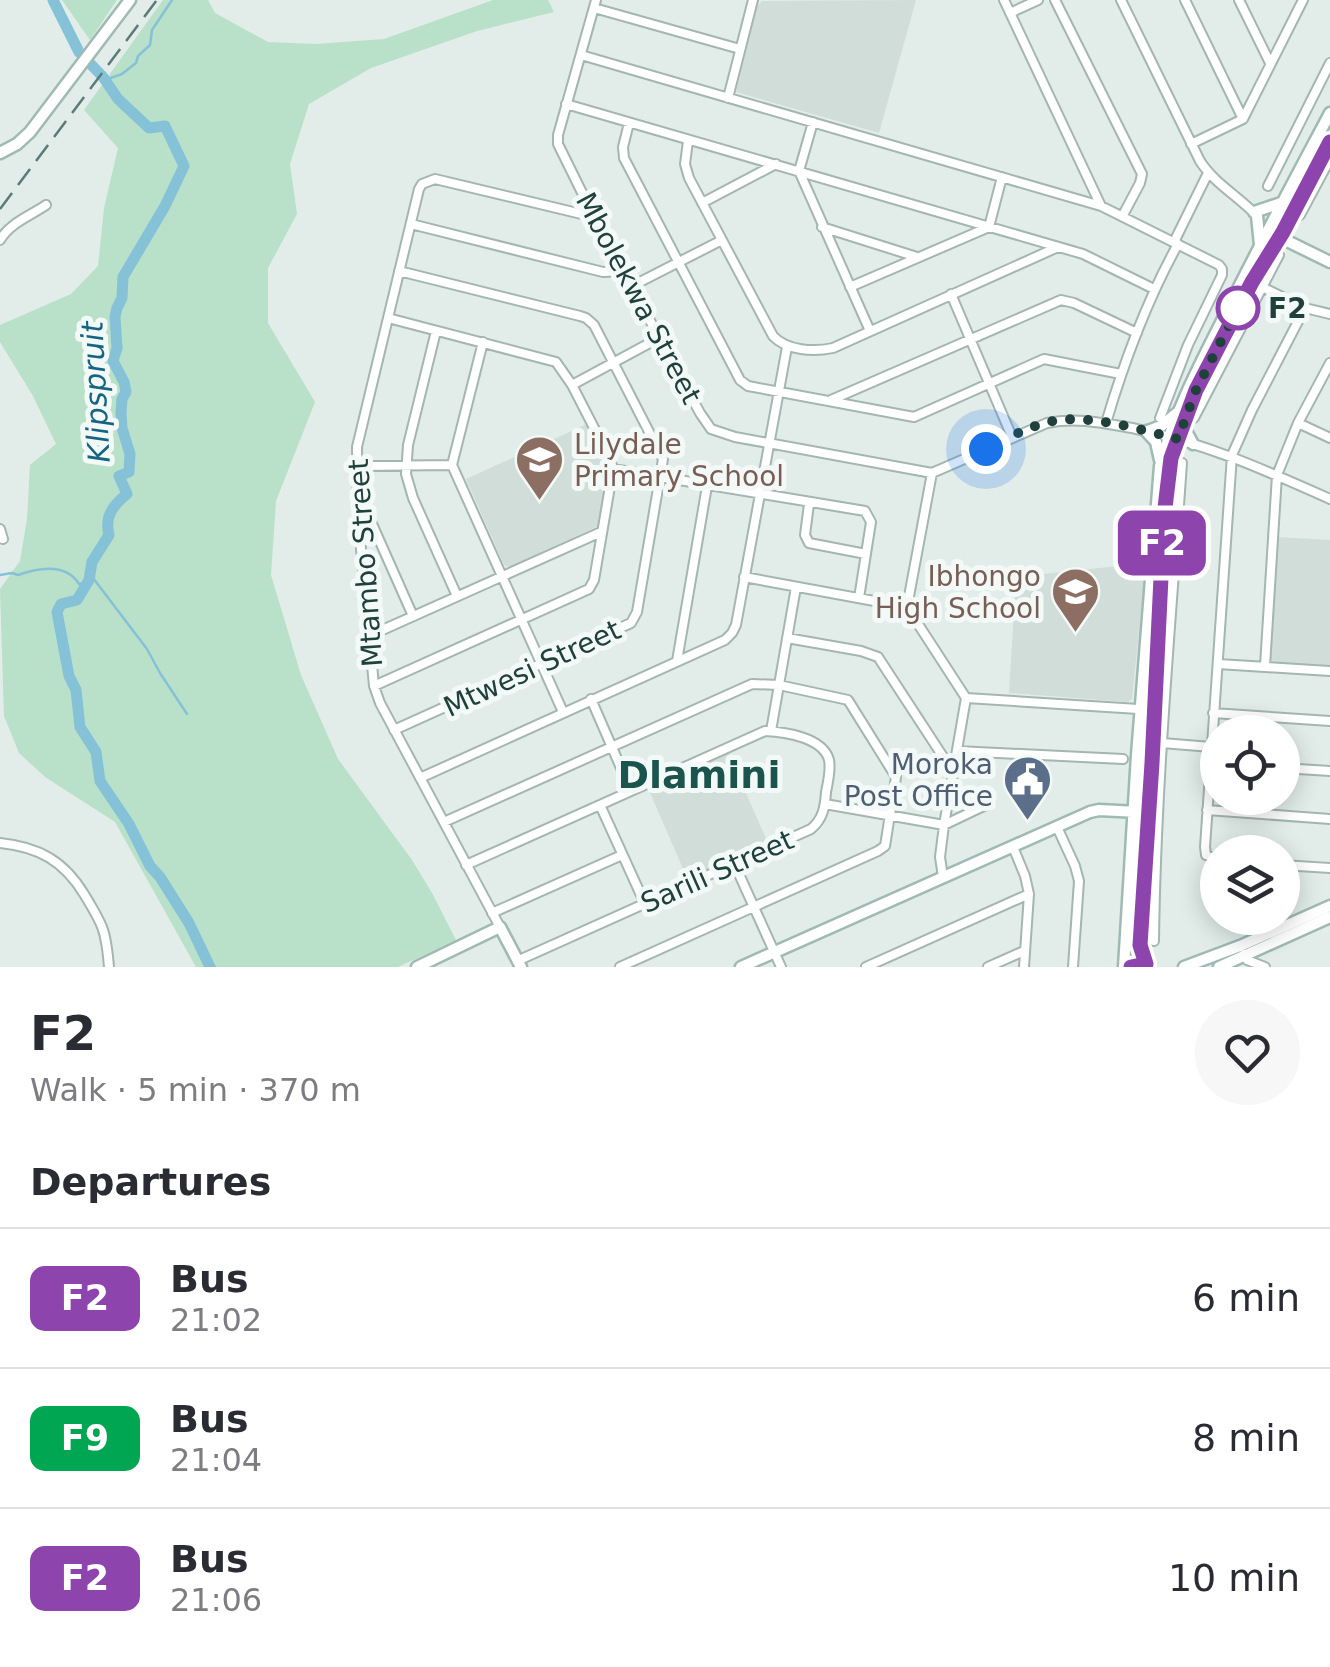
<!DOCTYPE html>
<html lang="en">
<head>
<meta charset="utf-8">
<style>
  :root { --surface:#fff; --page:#f7f7f7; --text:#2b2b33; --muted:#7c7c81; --line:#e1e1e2 }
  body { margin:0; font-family:"DejaVu Sans",sans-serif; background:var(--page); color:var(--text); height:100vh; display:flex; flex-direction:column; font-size:38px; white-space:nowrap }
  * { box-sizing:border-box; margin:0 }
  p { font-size:32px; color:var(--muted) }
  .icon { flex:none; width:55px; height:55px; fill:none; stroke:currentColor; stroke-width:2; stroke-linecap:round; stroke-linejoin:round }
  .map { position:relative; height:967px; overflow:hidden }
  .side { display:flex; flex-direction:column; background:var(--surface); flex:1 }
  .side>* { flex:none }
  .badge { padding:0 20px; border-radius:15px; font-size:35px; line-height:65px }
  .tools { position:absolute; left:1200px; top:715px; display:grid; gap:20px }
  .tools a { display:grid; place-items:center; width:100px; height:100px; border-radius:50%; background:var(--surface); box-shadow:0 5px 25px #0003; font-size:50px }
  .you { position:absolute; width:50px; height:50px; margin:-25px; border:8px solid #fff; border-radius:50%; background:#1a73e8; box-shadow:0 0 0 15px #1a73e833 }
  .map>.badge { position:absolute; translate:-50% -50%; box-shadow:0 0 0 5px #fff }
  h2 { padding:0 30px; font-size:38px; line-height:90px }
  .round { display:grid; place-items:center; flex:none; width:105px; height:105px; border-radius:52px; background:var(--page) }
  .head { display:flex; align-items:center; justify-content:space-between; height:170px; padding:0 30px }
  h1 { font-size:48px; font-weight:700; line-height:75px }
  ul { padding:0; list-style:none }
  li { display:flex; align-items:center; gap:30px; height:140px; padding:0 30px; border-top:2px solid var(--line) }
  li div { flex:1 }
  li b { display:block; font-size:38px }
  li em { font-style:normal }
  li .badge { min-width:110px; font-weight:700; text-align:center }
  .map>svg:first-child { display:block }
  .built { fill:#d0ddd9 }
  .green { fill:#b9e0c8 }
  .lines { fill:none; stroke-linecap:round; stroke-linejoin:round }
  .stream { stroke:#85c2d7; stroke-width:2.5 }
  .river { stroke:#85c2d7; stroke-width:11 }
  .street-casing { stroke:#a4b6b1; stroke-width:12 }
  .secondary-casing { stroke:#9fbab3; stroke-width:15 }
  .street { stroke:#fff; stroke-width:8 }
  .secondary { stroke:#fff; stroke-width:10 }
  .rail { stroke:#5b7c76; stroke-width:2.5; stroke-dasharray:20 10; stroke-linecap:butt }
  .line-casing { stroke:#fff; stroke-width:22 }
  .line { stroke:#8e44ad; stroke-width:15 }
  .walk { stroke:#20403b; stroke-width:10; stroke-dasharray:0 18 }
  .stop-dot { fill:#fff; stroke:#8e44ad; stroke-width:5 }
  .labels { text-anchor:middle; stroke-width:10; stroke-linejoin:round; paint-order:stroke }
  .street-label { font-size:28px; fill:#20403b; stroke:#f3f9f7 }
  .stop-label { font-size:28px; font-weight:bold; fill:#20403b; stroke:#f3f9f7; text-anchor:start }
  .education-label { font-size:28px; fill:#785e54; stroke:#f3f9f7; text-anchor:start }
  .service-label { font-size:28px; fill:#4e5e75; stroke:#f3f9f7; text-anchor:end }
  .water-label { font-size:30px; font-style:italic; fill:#156482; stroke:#f3f9f7 }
  .district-label { font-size:38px; font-weight:bold; fill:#1a544c; stroke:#f3f9f7 }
</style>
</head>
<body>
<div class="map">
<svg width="1330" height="967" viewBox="0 0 1330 967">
  <rect width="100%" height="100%" fill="#e2ede9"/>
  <path class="built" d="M916,0L879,133L736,92L757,7L762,1Z
    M587,424L608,465L598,526L509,567L504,565L466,479Z
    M1278,537L1330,540V668L1274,664L1269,657Z
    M1146,563L1132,699L1128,702L1009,693L1016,577Z
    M728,752L768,843L687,878L648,788Z"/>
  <path class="green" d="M62,0H117L90,40Z
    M163,0H208L215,13L268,42L316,44L384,39L493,0H548L554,12L477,31L371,68L309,104L290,164L297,214L268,268V323L315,402L276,501L271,575L301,675L338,759L412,860L432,893L456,940L398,967H196L115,822L45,777L19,753L4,716L0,589L20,561L27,519L30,465L56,444L33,396L0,342V325L71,294L98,266L104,208L118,148L84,110Z"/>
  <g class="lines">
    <path class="stream" d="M105,80L122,74L136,63L138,56L150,45L152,30L172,0
      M90,574L147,649L160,673L187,714
      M0,575L12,573L18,575C38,568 66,563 79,584L88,582
      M208,961L215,967"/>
    <path class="river" d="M53,0L79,52L103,77L118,99L149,128L165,126L184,166L165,206L123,277L122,298L117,308L115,317L117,348L113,361L124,382L126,392L122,399L121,413L122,428L130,454L129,472L119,476L127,494C113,505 104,517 109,535L92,562L89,580L77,600L61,604L57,612L69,676L76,690L80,727L96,752L100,781L129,824L150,866L160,877L189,923L210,967"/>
    <defs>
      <path id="street" d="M596,0L558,135V144L594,217L700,413L711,429L735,437L932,473L1047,423C1076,417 1103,423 1132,428C1205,443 1263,469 1330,499
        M1004,0L1101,206
        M1055,0L1142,174L1140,183L1123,215
        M1121,0L1200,161C1214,183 1238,196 1256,215
        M1185,0L1243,119
        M1239,0L1270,63
        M594,8L740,49
        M1010,13L1038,0
        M581,55L1101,206L1219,265L1222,269V275L1188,345L1160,418
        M728,98L753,0
        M566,104L1083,254L1154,289
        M813,122L799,171L870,331
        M629,123L623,147L624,158L740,380L748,386L914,417L1044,359L1121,374
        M688,141L685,164L689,178L773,336C787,351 814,352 833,348L1058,247
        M1191,144L1243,119L1303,0
        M1268,186L1330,63
        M702,203L776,164
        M1300,215L1330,159
        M411,224L603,272L624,271
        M822,227L917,257
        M0,240C10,223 30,216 46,205
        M1174,242L1208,173
        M632,286L722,240
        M850,287L989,227L1002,177
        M1262,287L1305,308L1330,314
        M951,294L1012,437
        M436,331L408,445L406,474L413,498L457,596
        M483,342L452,465L563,712
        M572,385L659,338
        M831,400L1061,300L1074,303L1137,333
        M1194,418L1279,255
        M1106,423C1124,362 1147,300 1178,244
        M1298,423L1330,438
        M357,466L452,465
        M613,469L865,511L871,522L859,598
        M359,503L369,517L413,616
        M809,504L805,535L809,543L866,554
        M0,529L3,539
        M744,577L907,607L966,698L1154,710
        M907,607L932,473
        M369,636L601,532
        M787,638L861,651L878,657L953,772
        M677,661L707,486
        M1218,664L1330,671
        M1265,666L1277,475L1298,423L1330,363
        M374,686L589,589L594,580L613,469L610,459L572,385L556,362L388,318
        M591,699L631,791
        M1213,713L1330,721
        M394,730L631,623L637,612L663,459L594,325L586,318L580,316L399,271
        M771,731L796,587
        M1162,743L1211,747
        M957,751L1123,759
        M1282,768L1330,771
        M420,778L725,640L732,633L736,625L787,347
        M825,804L944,825L990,803
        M600,805L645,904
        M1207,810L1330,819
        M444,822L752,684L779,685L848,700L896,777L885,846L878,851L620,967
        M1057,827L1075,866L1079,881L1073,967
        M0,843C39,847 64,861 84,894C103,925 106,930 109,967
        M1013,847L1025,876L1029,894L1024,967
        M1218,859L1206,855L1205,847L1232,455L1252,410L1305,308
        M734,863L781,967
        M466,865L765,731C784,732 823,737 829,760C831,770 828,782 826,792C825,807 823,819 811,829L517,961
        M1282,865L1330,868
        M943,877L940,857L944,825L966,698
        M492,913L622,855
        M500,927L380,703L374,686L358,517L357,447L419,189L422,184L435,179L594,217
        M1154,941C1156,782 1171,622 1182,463
        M1244,954L1247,960L1265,967
        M866,967L1029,894
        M988,967L1024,951"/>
      <path id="secondary" d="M0,153L17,144L30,132L130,0
        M1254,212L1281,203
        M1257,216L1260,245
        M1277,236L1330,262
        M1186,420V431L1193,444
        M1146,431L1156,442L1160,460
        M1148,431L1161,426L1177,413
        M1146,964L1140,945L1152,763L1163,537L1171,458L1196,390L1252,282L1283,232L1330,142
        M417,967L500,927L521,967
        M741,967L1090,812L1099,810L1138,812
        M1124,967L1137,755L1160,466C1175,411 1201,362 1227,311C1260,244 1295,179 1330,113
        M1184,967L1240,946L1330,906
        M1219,967L1330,917"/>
    </defs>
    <use href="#street" class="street-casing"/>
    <use href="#secondary" class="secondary-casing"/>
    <use href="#street" class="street"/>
    <use href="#secondary" class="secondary"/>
    <path class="rail" d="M0,209L157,0"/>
  </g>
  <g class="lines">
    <defs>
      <path id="line" d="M1131,967L1146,964L1140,945L1152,763L1164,516L1171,458L1196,390L1252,282L1283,232L1330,142"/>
    </defs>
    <use href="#line" class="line-casing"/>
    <use href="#line" class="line"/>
    <path class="walk" d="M986,449C1008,438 1034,423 1060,420C1098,416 1141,430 1178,439L1196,390L1238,308"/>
  </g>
  <defs>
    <symbol id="school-pin" viewBox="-11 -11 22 30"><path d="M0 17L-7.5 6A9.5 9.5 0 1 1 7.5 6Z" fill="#8d6e63" stroke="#f3f9f7"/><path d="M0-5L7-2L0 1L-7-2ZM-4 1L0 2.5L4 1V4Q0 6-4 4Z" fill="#fff"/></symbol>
    <symbol id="civic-pin" viewBox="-11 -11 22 30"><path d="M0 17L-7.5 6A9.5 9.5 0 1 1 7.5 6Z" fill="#5c6f8a" stroke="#f3f9f7"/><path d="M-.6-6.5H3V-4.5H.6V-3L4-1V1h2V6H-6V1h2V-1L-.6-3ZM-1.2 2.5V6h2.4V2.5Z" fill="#fff"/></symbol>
  </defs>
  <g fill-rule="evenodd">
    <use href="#school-pin" x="512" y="432" width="55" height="75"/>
    <use href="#school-pin" x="1048" y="564" width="55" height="75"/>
    <use href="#civic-pin" x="1000" y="752" width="55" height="75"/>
  </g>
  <circle class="stop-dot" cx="1238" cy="308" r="20"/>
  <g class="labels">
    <g class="street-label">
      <text transform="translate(639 298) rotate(62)" y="10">Mbolekwa Street</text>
      <text transform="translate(365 563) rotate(-94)" y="10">Mtambo Street</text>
      <text transform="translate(532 668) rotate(-25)" y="10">Mtwesi Street</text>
      <text transform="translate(717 871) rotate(-24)" y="10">Sarili Street</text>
    </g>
    <g class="stop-label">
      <text x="1268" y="318">F2</text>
    </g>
    <g class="education-label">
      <text x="574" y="454">Lilydale<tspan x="574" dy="32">Primary School</tspan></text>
      <text x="1041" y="586" text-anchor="end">Ibhongo<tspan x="1041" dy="32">High School</tspan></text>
    </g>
    <g class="service-label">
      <text x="993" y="774">Moroka<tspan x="993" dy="32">Post Office</tspan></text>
    </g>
    <g class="water-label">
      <text transform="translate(96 392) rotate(-93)" y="10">Klipspruit</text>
    </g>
    <g class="district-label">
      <text x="699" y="788">Dlamini</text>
    </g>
  </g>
</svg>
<div class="tools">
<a><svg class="icon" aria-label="locate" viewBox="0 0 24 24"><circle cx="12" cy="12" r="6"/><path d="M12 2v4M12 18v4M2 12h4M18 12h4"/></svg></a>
<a><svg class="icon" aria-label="layers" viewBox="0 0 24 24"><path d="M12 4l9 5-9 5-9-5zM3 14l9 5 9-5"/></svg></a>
</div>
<div class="you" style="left:986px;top:449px"></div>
<b class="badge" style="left:1162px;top:543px;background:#8e44ad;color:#fff">F2</b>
</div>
<section class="side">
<div class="head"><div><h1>F2</h1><p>Walk · 5 min · 370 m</p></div><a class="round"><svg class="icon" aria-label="heart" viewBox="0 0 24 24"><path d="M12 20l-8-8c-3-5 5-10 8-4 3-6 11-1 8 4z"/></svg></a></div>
<h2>Departures</h2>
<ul>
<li><span class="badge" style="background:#8e44ad;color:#fff">F2</span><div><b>Bus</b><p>21:02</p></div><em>6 min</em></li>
<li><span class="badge" style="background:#00a651;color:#fff">F9</span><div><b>Bus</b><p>21:04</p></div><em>8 min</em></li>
<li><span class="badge" style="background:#8e44ad;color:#fff">F2</span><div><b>Bus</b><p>21:06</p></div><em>10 min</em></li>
</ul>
</section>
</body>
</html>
